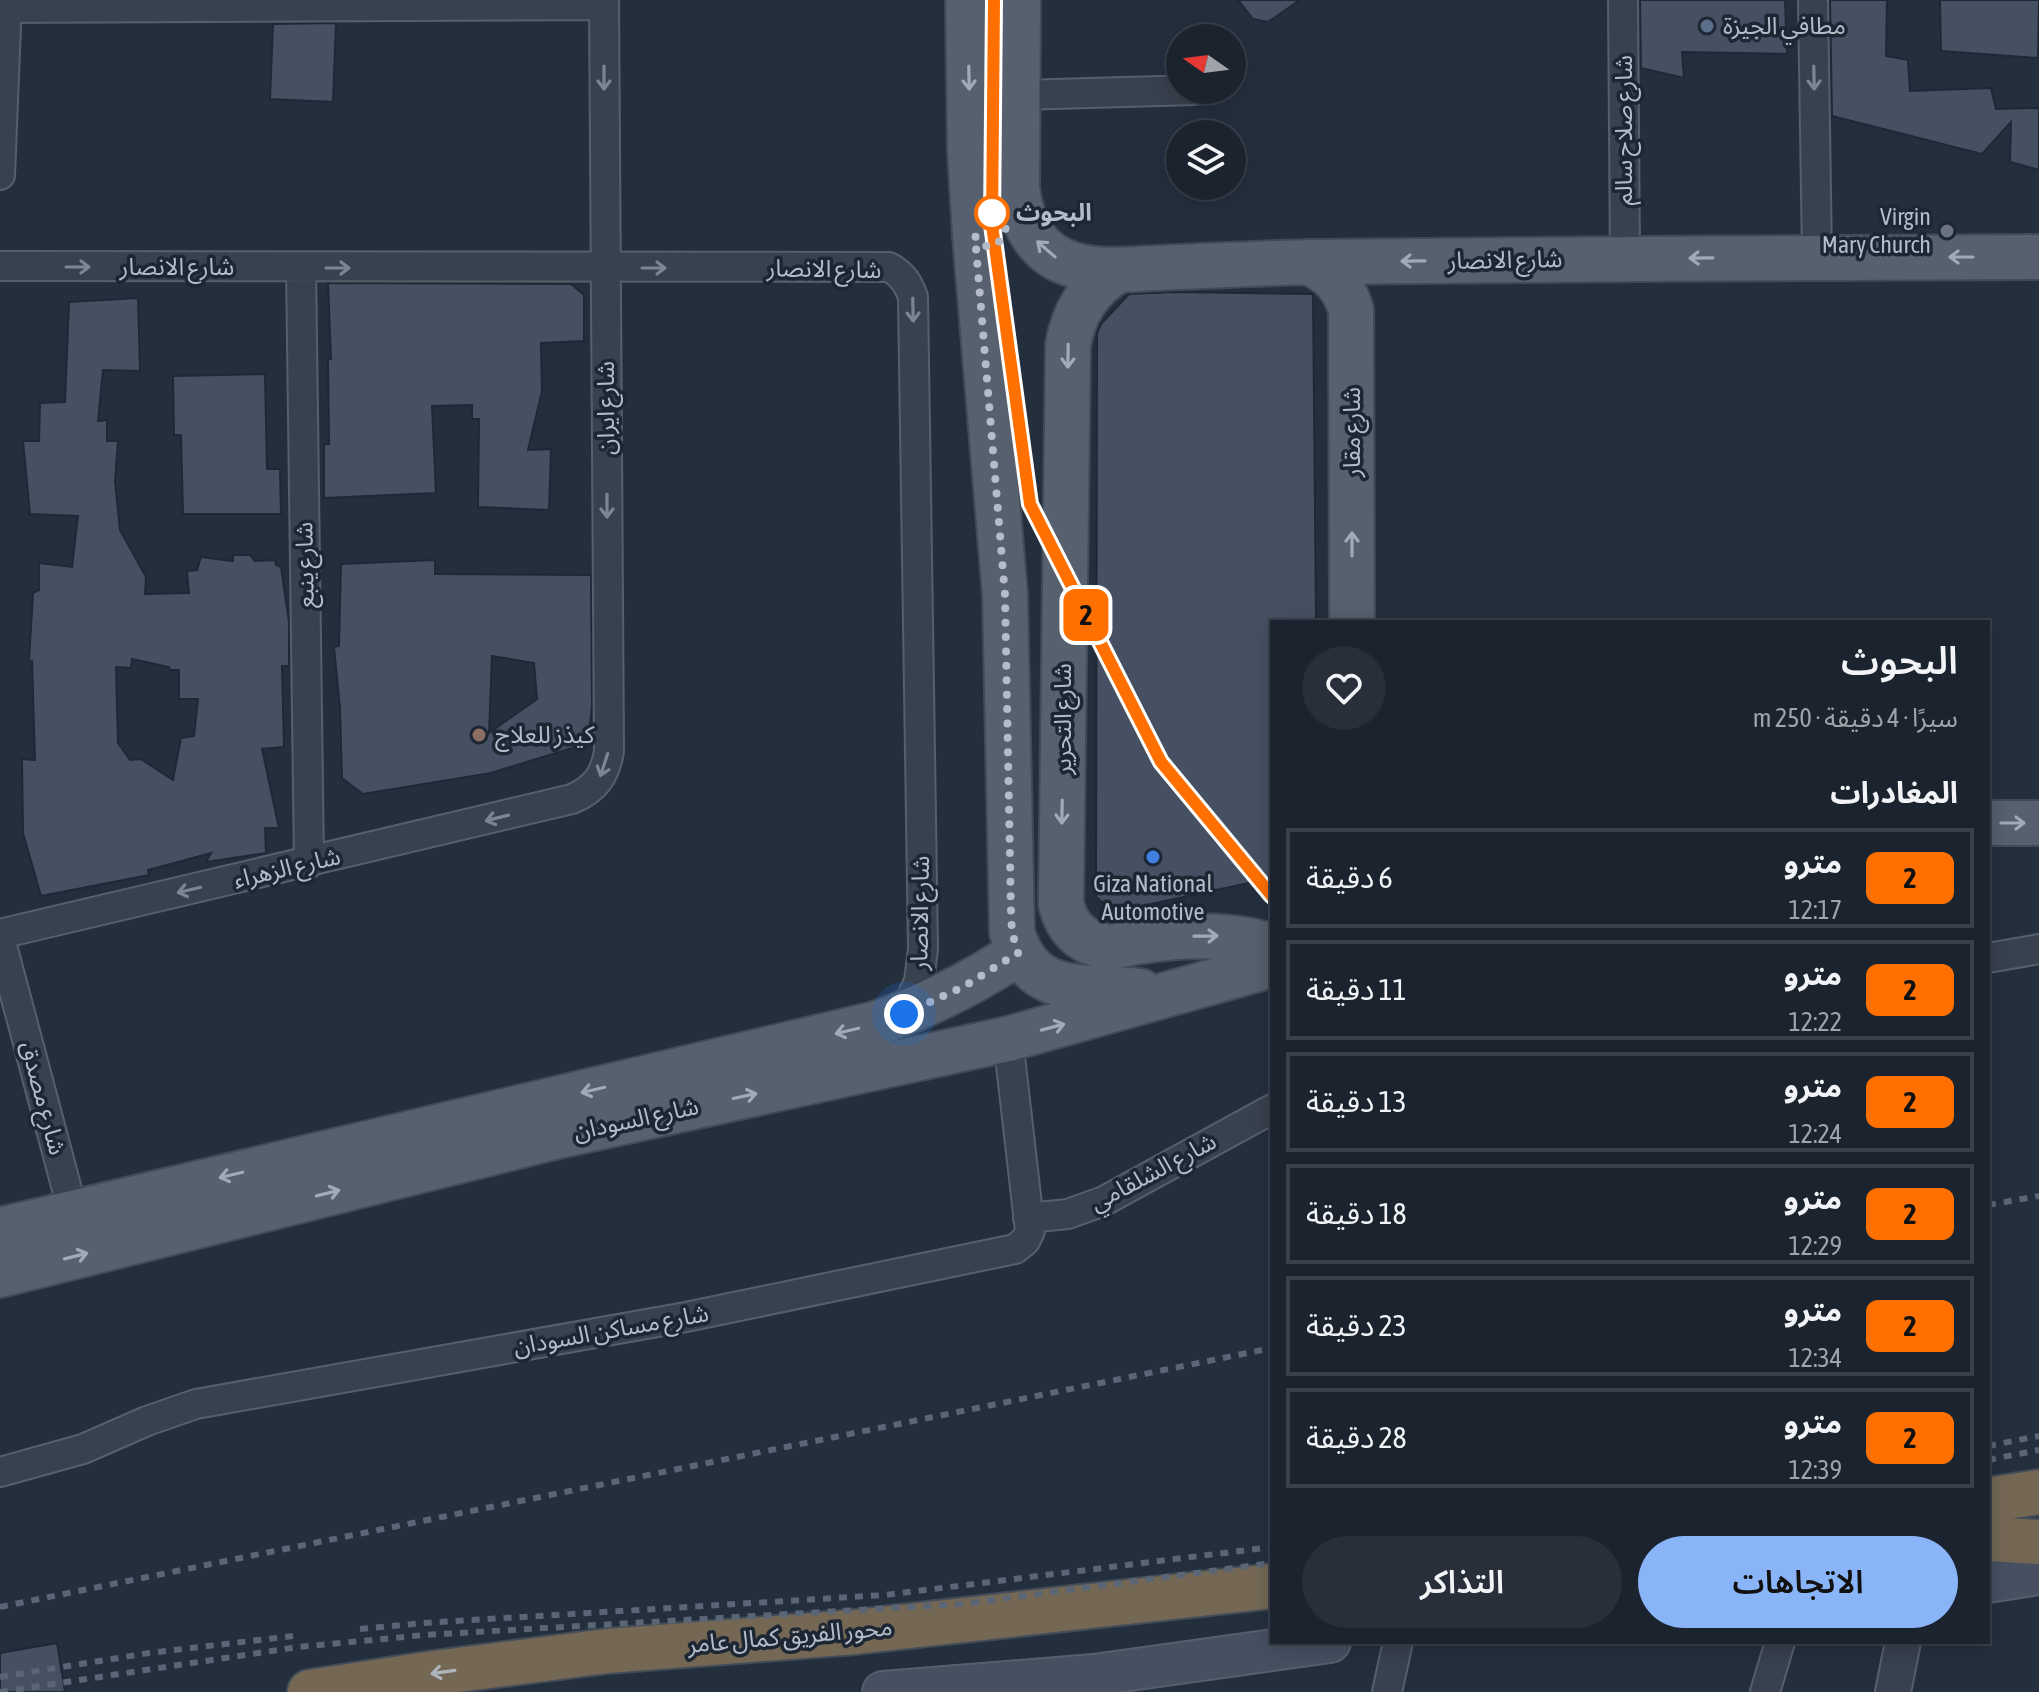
<!DOCTYPE html>
<html lang="ar">
<head>
<meta charset="utf-8">
<style>
  :root { --surface:#1b232e; --page:#282f3a; --text:#f1f3f6; --muted:#a0a4aa; --line:#39404a; --accent:#8ab4f8 }
  body { margin:0; font-family:"Asap Condensed","Noto Sans Arabic",sans-serif; background:var(--page); color:var(--text); direction:rtl; height:100vh; display:flex; flex-direction:column; font-size:30px; white-space:nowrap }
  * { box-sizing:border-box; margin:0 }
  p { font-size:26px; color:var(--muted) }
  .icon { flex:none; width:44px; height:44px; fill:none; stroke:currentColor; stroke-width:2; stroke-linecap:round; stroke-linejoin:round }
  .map { position:relative; flex:1; overflow:hidden; direction:ltr }
  .side { position:absolute; left:1270px; top:620px; width:720px; height:1024px; display:flex; flex-direction:column; background:var(--surface); border-radius:0px; box-shadow:0 4px 20px #0003,0 0 0 2px var(--line); direction:rtl }
  .side>* { flex:none }
  .badge { padding:0 16px; border-radius:12px; font-size:28px; line-height:52px }
  .needle { width:52px; rotate:284deg }
  .fabs { position:absolute; left:1166px; top:24px; display:grid; gap:16px }
  .fabs a { display:grid; place-items:center; width:80px; height:80px; border-radius:50%; background:var(--surface); box-shadow:0 4px 20px #0003,0 0 0 2px var(--line); font-size:40px }
  .you { position:absolute; width:40px; height:40px; margin:-20px; border:6px solid #fff; border-radius:50%; background:#1a73e8; box-shadow:0 0 0 12px #1a73e833 }
  .map>.badge { position:absolute; translate:-50% -50%; box-shadow:0 0 0 4px #fff }
  h2 { padding:0 32px; font-size:30px; line-height:72px }
  .round { display:grid; place-items:center; flex:none; width:84px; height:84px; border-radius:42px; background:var(--page) }
  .summary { display:flex; align-items:center; justify-content:space-between; height:136px; padding:0 32px }
  h1 { font-size:38px; font-weight:600; line-height:60px }
  .cta { display:flex; gap:16px; margin-top:auto; padding:16px 32px }
  .cta a { flex:1; height:92px; border-radius:48px; background:var(--accent); color:#111; font-size:32px; font-weight:600; line-height:92px; text-align:center }
  .cta a+a { background:var(--page); color:var(--text) }
  ul { padding:0; list-style:none }
  li { display:flex; align-items:center; gap:24px; height:100px; margin:0 16px 12px; padding:0 16px; border:4px solid var(--line); border-radius:0px }
  li div { flex:1 }
  li b { display:block; font-size:30px }
  li em { font-style:normal }
  li .badge { min-width:88px; font-weight:700; text-align:center }
  .map>svg:first-child { display:block }
  .building { fill:#455162; stroke:#1f2835; stroke-width:2; fill-rule:evenodd }
  .lines { fill:none; stroke-linecap:round; stroke-linejoin:round }
  .minor-casing { stroke:#565f6c; stroke-width:32 }
  .tertiary-casing { stroke:#565f6c; stroke-width:38 }
  .secondary-casing { stroke:#565f6c; stroke-width:44 }
  .primary-casing { stroke:#414a57; stroke-width:48 }
  .motorway-casing { stroke:#434c59; stroke-width:48 }
  .minor { stroke:#38414e; stroke-width:28 }
  .tertiary { stroke:#38414e; stroke-width:34 }
  .secondary { stroke:#465061; stroke-width:40 }
  .primary { stroke:#56606e; stroke-width:44 }
  .motorway { stroke:#746855; stroke-width:44 }
  .rail { stroke:#5a6575; stroke-width:6; stroke-dasharray:8 8; stroke-linecap:butt }
  .oneway { stroke:#7c8592 }
  .oneway2 { stroke:#a1aab7 }
  .oneway3 { stroke:#aeb4bd }
  .line-casing { stroke:#fff; stroke-width:18 }
  .line { stroke:#ff7000; stroke-width:12 }
  .walk { stroke:#b4bcc9; stroke-width:8; stroke-dasharray:0 14.4 }
  .service-dot { fill:#5c6f8a; stroke:#1d2633; stroke-width:3 }
  .stop-dot { fill:#fff; stroke:#ff7000; stroke-width:4 }
  .worship-dot { fill:#6b7280; stroke:#1d2633; stroke-width:3 }
  .education-dot { fill:#8d6e63; stroke:#1d2633; stroke-width:3 }
  .shop-dot { fill:#3f7fe0; stroke:#1d2633; stroke-width:3 }
  .labels { text-anchor:middle; stroke-width:7; stroke-linejoin:round; paint-order:stroke }
  .poi-label { font-size:24px; fill:#b4bcc9; stroke:#1d2633; text-anchor:start }
  .street-label { font-size:24px; fill:#b4bcc9; stroke:#1d2633 }
  .stop-label { font-size:24px; font-weight:bold; fill:#b4bcc9; stroke:#1d2633; text-anchor:start }
</style>
</head>
<body>
<div class="map">
<svg width="2039" height="1692" viewBox="0 0 2039 1692">
  <rect width="100%" height="100%" fill="#242f3e"/>
  <path class="building" d="M1238,0H1300L1268,22L1253,19Z
    M1640,0H1785L1787,54L1682,52L1684,78L1641,68Z
    M1830,0H1887L1886,56L1908,60L1910,91L1991,88L1996,109L2039,108V170L2010,162L2011,122L1982,154L1832,116Z
    M1940,0H2039L2038,58L1941,51Z
    M336,23L333,102L270,99L273,24Z
    M328,283L571,284L584,295V341L541,343L542,391L528,450L551,449L549,510L478,507L479,419H472V405L432,406L436,493L324,498V444H329L328,359H331Z
    M1174,292L1313,294L1316,622H1272V878L1114,912L1096,897L1097,333L1101,324L1129,294Z
    M138,298L140,371L103,370L98,421L107,420V441H118L115,481L120,530L146,577L145,594L189,593L187,571L197,570L201,557L233,561V555H250L255,561L275,560L276,565L281,567L289,622V666H282L284,747L262,749L279,828H265L266,853L206,862L211,853L148,870L149,875L41,896L23,833L22,759L35,760L32,661H29L33,593L39,590V563L72,567L78,516L30,514L23,441H39L40,403L65,402L69,302ZM132,659L169,667L170,670H179V699H198L194,736L181,738L173,780L141,759L130,760L118,743L116,667L131,668Z
    M265,374L267,469H280L281,514H183L181,435H174L173,376Z
    M435,560V574L591,575L592,707L588,740L572,748L491,773L363,794L342,778L340,708L334,647L339,646L341,564ZM492,656L534,663L537,699L489,733Z
    M57,1643L65,1692H0V1653Z"/>
  <g class="lines">
    <defs>
      <path id="minor" d="M1623,0L1625,259
        M1813,0L1817,257
        M0,8L604,5
        M1020,95L1195,90
        M0,175L7,0
        M0,266L889,267C902,274 908,283 913,297L923,949L919,981L904,1014
        M301,267L309,863
        M0,934L572,799C595,789 605,776 609,751L604,0
        M0,938L73,1212
        M1988,958L2039,949
        M1028,1218L1068,1214L1104,1201L1272,1109
        M0,1472L83,1449L147,1421L196,1404L686,1317L1015,1249L1025,1241L1030,1231L1008,1039
        M1387,1692L1398,1642
        M1765,1692L1780,1642"/>
      <path id="tertiary" d="M1893,1692L1903,1642"/>
      <path id="secondary" d="M1988,1582L2039,1574
        M883,1692L1094,1675L1330,1642"/>
      <path id="primary" d="M968,0L970,150L975,236L1005,595L1012,932C1032,1000 1083,984 1140,991
        M1018,0L1017,188C1021,223 1037,255 1074,265C1100,273 1131,269 1158,268C1210,266 1262,263 1315,262C1556,260 1798,257 2039,257
        M1308,262C1331,272 1344,286 1351,310L1352,622
        M1118,270C1089,288 1074,311 1068,345L1061,904C1068,931 1084,944 1110,947C1163,936 1220,930 1272,946
        M1988,823H2039
        M0,1230L875,1024C927,1006 973,983 1018,953
        M0,1275L558,1136L1008,1039L1272,965"/>
      <path id="motorway" d="M1988,1500L2039,1492
        M1988,1539L2039,1542
        M310,1692L434,1673L607,1651L855,1632L1272,1586"/>
    </defs>
    <use href="#minor" class="minor-casing"/>
    <use href="#tertiary" class="tertiary-casing"/>
    <use href="#secondary" class="secondary-casing"/>
    <use href="#primary" class="primary-casing"/>
    <use href="#motorway" class="motorway-casing"/>
    <use href="#minor" class="minor"/>
    <use href="#tertiary" class="tertiary"/>
    <use href="#secondary" class="secondary"/>
    <use href="#primary" class="primary"/>
    <use href="#motorway" class="motorway"/>
    <path class="rail" d="M1988,1205L2039,1196
      M1988,1446L2039,1436
      M1988,1460L2039,1450
      M0,1607L1272,1348
      M360,1629L423,1623L885,1595L1272,1547
      M0,1677L149,1653L293,1636
      M0,1692L298,1647L424,1635L962,1604L1272,1563"/>
  </g>
  <defs><path id="oneway-shaft" d="M-6 0H5M1.5-3L5.5 0L1.5 3" fill="none" stroke-width="1.6" stroke-linecap="round" stroke-linejoin="round" transform="scale(2)"/></defs>
  <g class="oneway">
    <use href="#oneway-shaft" transform="translate(604 78) rotate(90)"/>
    <use href="#oneway-shaft" transform="translate(1814 78) rotate(89)"/>
    <use href="#oneway-shaft" transform="translate(78 267)"/>
    <use href="#oneway-shaft" transform="translate(338 268)"/>
    <use href="#oneway-shaft" transform="translate(654 268)"/>
    <use href="#oneway-shaft" transform="translate(913 310) rotate(89)"/>
    <use href="#oneway-shaft" transform="translate(607 506) rotate(90)"/>
    <use href="#oneway-shaft" transform="translate(604 765) rotate(108)"/>
    <use href="#oneway-shaft" transform="translate(497 818) rotate(166)"/>
    <use href="#oneway-shaft" transform="translate(189 890) rotate(167)"/>
  </g>
  <g class="oneway2">
    <use href="#oneway-shaft" transform="translate(969 78) rotate(89)"/>
    <use href="#oneway-shaft" transform="translate(1046 249) rotate(-139)"/>
    <use href="#oneway-shaft" transform="translate(1961 257) rotate(-180)"/>
    <use href="#oneway-shaft" transform="translate(1701 258) rotate(179)"/>
    <use href="#oneway-shaft" transform="translate(1413 261) rotate(179)"/>
    <use href="#oneway-shaft" transform="translate(1068 356) rotate(91)"/>
    <use href="#oneway-shaft" transform="translate(1352 544) rotate(-90)"/>
    <use href="#oneway-shaft" transform="translate(1062 812) rotate(91)"/>
    <use href="#oneway-shaft" transform="translate(2013 823)"/>
    <use href="#oneway-shaft" transform="translate(1206 936) rotate(-1)"/>
    <use href="#oneway-shaft" transform="translate(1053 1027) rotate(-15)"/>
    <use href="#oneway-shaft" transform="translate(847 1031) rotate(167)"/>
    <use href="#oneway-shaft" transform="translate(593 1090) rotate(167)"/>
    <use href="#oneway-shaft" transform="translate(745 1096) rotate(-12)"/>
    <use href="#oneway-shaft" transform="translate(231 1175) rotate(167)"/>
    <use href="#oneway-shaft" transform="translate(328 1193) rotate(-14)"/>
    <use href="#oneway-shaft" transform="translate(76 1256) rotate(-14)"/>
  </g>
  <use class="oneway3" href="#oneway-shaft" transform="translate(443 1672) rotate(172)"/>
  <g class="lines">
    <defs>
      <path id="line" d="M994,0L992,225L1030,504L1161,762L1272,896"/>
    </defs>
    <use href="#line" class="line-casing"/>
    <use href="#line" class="line"/>
    <path class="walk" d="M904,1014L963,987L1018,953L1012,932L1011,913L1005,595L975,236C991,258 1003,242 1007,223L992,213"/>
  </g>
  <circle class="service-dot" cx="1707" cy="26" r="8"/>
  <circle class="stop-dot" cx="992" cy="213" r="16"/>
  <circle class="worship-dot" cx="1947" cy="231" r="8"/>
  <circle class="education-dot" cx="479" cy="735" r="8"/>
  <circle class="shop-dot" cx="1153" cy="857" r="8"/>
  <g class="labels">
    <g class="poi-label">
      <text x="1723" y="34">مطافي الجيزة</text>
      <text x="1931" y="225" text-anchor="end">Virgin<tspan x="1931" dy="28">Mary Church</tspan></text>
      <text x="495" y="743">كيذز للعلاج</text>
      <text x="1153" y="892" text-anchor="middle">Giza National<tspan x="1153" dy="28">Automotive</tspan></text>
    </g>
    <g class="street-label">
      <text transform="translate(1624 130) rotate(-90)" y="8">شارع صلاح سالم</text>
      <text transform="translate(1505 260) rotate(-1)" y="8">شارع الانصار</text>
      <text x="177" y="275">شارع الانصار</text>
      <text transform="translate(824 269) rotate(1)" y="8">شارع الانصار</text>
      <text transform="translate(606 408) rotate(-90)" y="8">شارع ايران</text>
      <text transform="translate(1352 432) rotate(-90)" y="8">شارع مقار</text>
      <text transform="translate(305 565) rotate(-91)" y="8">شارع ينبع</text>
      <text transform="translate(1063 719) rotate(-90)" y="8">شارع التحرير</text>
      <text transform="translate(287 868) rotate(-13)" y="8">شارع الزهراء</text>
      <text transform="translate(920 913) rotate(-89)" y="8">شارع الانصار</text>
      <text transform="translate(43 1098) rotate(75)" y="8">شارع مصدق</text>
      <text transform="translate(636 1119) rotate(-12)" y="8">شارع السودان</text>
      <text transform="translate(1153 1172) rotate(-28)" y="8">شارع الشلقامي</text>
      <text transform="translate(611 1330) rotate(-10)" y="8">شارع مساكن السودان</text>
      <text transform="translate(790 1636) rotate(-5)" y="8">محور الفريق كمال عامر</text>
    </g>
    <g class="stop-label">
      <text x="1016" y="221">البحوث</text>
    </g>
  </g>
</svg>
<div class="fabs">
<a><svg class="needle" viewBox="-14 -14 28 28"><path d="M0-13l5 13h-10z" fill="#e53935"/><path d="M0 13l5-13h-10z" fill="#a0a4aa"/></svg></a>
<a><svg class="icon" aria-label="layers" viewBox="0 0 24 24"><path d="M12 4l9 5-9 5-9-5zM3 14l9 5 9-5"/></svg></a>
</div>
<div class="you" style="left:904px;top:1014px"></div>
<b class="badge" style="left:1086px;top:615px;background:#ff7000;color:#111">2</b>
<section class="side">
<div class="summary"><div><h1>البحوث</h1><p>سيرًا · 4 دقيقة · 250 m</p></div><a class="round"><svg class="icon" aria-label="heart" viewBox="0 0 24 24"><path d="M12 20l-8-8c-3-5 5-10 8-4 3-6 11-1 8 4z"/></svg></a></div>
<h2>المغادرات</h2>
<ul>
<li><span class="badge" style="background:#ff7000;color:#111">2</span><div><b>مترو</b><p>12:17</p></div><em>6 دقيقة</em></li>
<li><span class="badge" style="background:#ff7000;color:#111">2</span><div><b>مترو</b><p>12:22</p></div><em>11 دقيقة</em></li>
<li><span class="badge" style="background:#ff7000;color:#111">2</span><div><b>مترو</b><p>12:24</p></div><em>13 دقيقة</em></li>
<li><span class="badge" style="background:#ff7000;color:#111">2</span><div><b>مترو</b><p>12:29</p></div><em>18 دقيقة</em></li>
<li><span class="badge" style="background:#ff7000;color:#111">2</span><div><b>مترو</b><p>12:34</p></div><em>23 دقيقة</em></li>
<li><span class="badge" style="background:#ff7000;color:#111">2</span><div><b>مترو</b><p>12:39</p></div><em>28 دقيقة</em></li>
</ul>
<div class="cta"><a>الاتجاهات</a><a>التذاكر</a></div>
</section>
</div>
</body>
</html>
